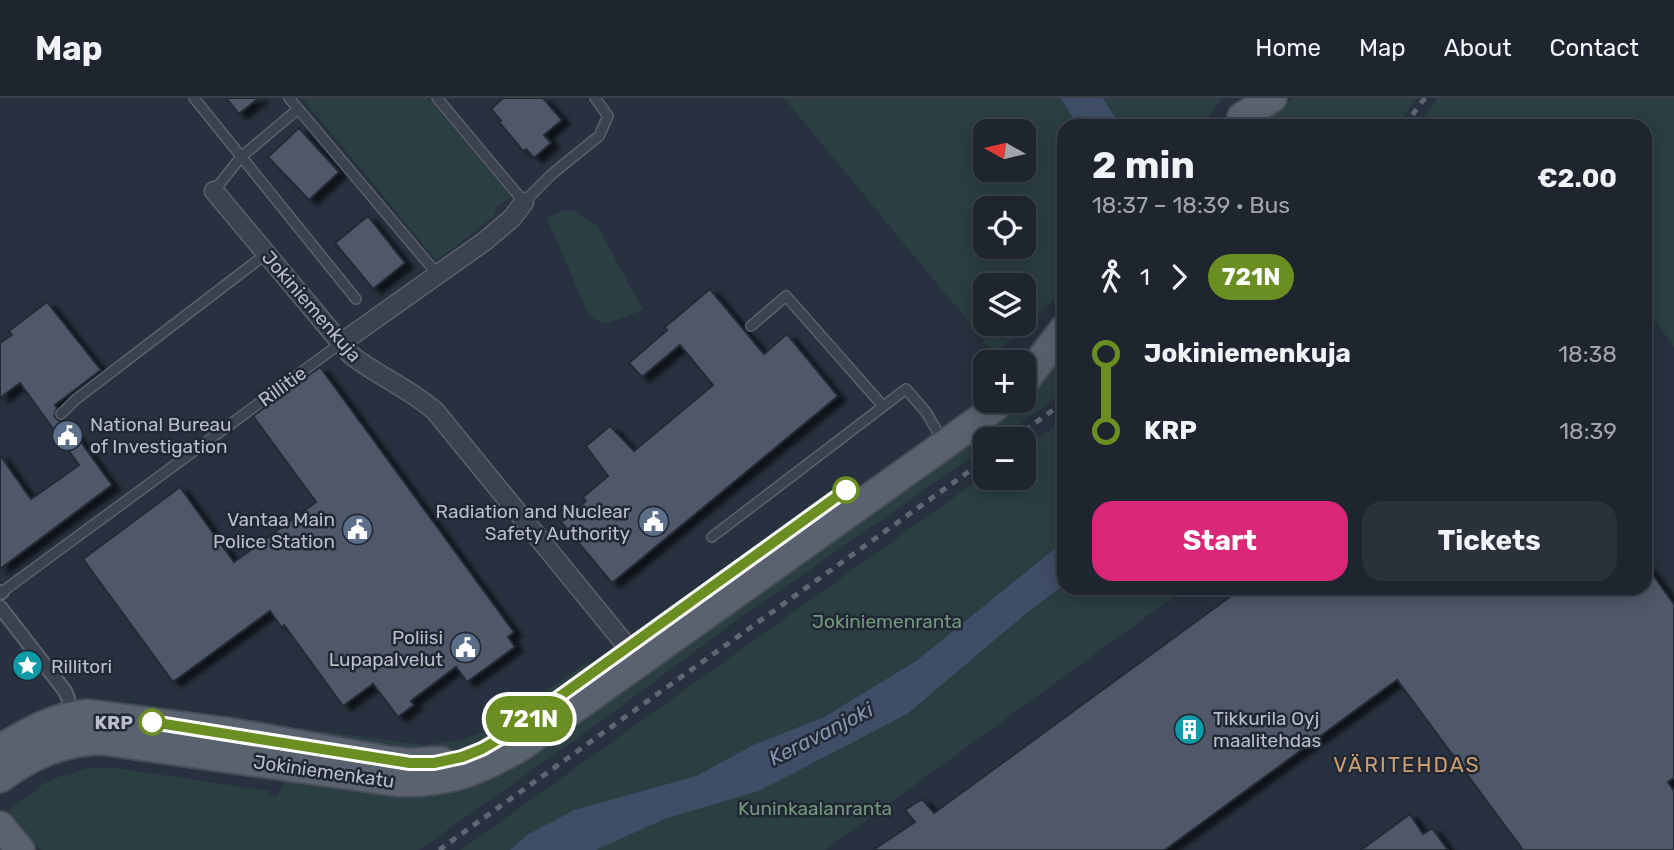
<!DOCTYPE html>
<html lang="en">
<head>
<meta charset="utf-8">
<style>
  :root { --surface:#1e252f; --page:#2b313b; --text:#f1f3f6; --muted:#a1a5aa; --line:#3c424b; --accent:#db2777 }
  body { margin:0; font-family:Rubik,sans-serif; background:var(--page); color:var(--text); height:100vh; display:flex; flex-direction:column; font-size:26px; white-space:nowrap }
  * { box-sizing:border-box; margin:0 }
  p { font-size:23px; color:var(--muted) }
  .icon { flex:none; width:38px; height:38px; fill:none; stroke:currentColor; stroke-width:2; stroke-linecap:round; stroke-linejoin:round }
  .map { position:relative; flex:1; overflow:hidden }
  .panel { position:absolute; left:1057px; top:21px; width:595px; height:476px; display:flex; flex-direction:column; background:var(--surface); border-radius:21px; box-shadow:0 4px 18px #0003,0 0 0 2px var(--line) }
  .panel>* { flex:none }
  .badge { padding:0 14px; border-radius:23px; font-size:24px; line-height:46px }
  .needle { width:46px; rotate:278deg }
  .buttons { position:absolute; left:973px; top:21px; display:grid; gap:14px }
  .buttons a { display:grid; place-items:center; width:63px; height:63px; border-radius:14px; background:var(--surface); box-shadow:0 4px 18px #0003,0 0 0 2px var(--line); font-size:35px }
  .map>.badge { position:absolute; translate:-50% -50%; box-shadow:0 0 0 4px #fff }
  .legs { display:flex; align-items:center; gap:10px; height:77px; padding:0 35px; font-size:23px }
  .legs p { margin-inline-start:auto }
  .overview { display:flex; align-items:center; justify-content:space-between; height:119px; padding:0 35px }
  h1 { font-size:38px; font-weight:700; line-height:52px }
  .action { display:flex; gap:14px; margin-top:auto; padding:14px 35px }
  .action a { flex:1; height:80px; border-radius:21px; background:var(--accent); color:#fff; font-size:28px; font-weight:700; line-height:80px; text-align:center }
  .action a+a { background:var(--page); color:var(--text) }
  ul { padding:0 35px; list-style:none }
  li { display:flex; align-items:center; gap:24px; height:77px; font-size:26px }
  li i { display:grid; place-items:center; width:10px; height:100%; margin:0 9px; background:currentColor }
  li i::after { content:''; width:18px; height:18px; margin:-9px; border:5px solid; border-radius:50%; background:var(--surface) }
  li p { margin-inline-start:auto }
  li:first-child i { background:linear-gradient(#0000 50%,currentColor 0) }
  li:last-child i { background:linear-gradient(currentColor 50%,#0000 0) }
  header { display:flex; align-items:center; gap:42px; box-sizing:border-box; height:98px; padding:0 35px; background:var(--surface); border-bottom:2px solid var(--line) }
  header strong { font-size:33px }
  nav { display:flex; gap:38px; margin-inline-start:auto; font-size:24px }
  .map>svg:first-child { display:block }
  .green { fill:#2b3e41; fill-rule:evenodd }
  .water { fill:#404d66 }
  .building { fill:#4f5867; stroke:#232a36; stroke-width:2; filter:url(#shadow) }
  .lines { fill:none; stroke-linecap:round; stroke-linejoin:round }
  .service-casing { stroke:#5a616c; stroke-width:12 }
  .pedestrian-casing { stroke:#5a616c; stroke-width:16 }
  .minor-casing { stroke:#5a616c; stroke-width:21 }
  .primary-casing { stroke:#464c58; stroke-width:32 }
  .service { stroke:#3c434f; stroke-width:9 }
  .pedestrian { stroke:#3c434f; stroke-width:12 }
  .minor { stroke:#3c434f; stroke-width:18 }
  .primary { stroke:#5a626f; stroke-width:28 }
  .rail { stroke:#5f6775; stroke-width:5; stroke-dasharray:7 7; stroke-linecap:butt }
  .line-1-casing { stroke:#fff; stroke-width:16 }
  .line-1 { stroke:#6b8e23; stroke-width:10 }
  .stop-1-dot { fill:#fff; stroke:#6b8e23; stroke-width:3.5 }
  .labels { text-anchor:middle; stroke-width:5; stroke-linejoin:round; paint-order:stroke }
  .street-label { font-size:19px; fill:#b9bec9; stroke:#212834 }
  .poi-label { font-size:19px; fill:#b9bec9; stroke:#212834; text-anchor:start }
  .park-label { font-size:19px; fill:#72987d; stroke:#212834 }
  .stop-label { font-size:19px; font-weight:bold; fill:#b9bec9; stroke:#212834; text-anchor:end }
  .water-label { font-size:21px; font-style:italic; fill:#8393ae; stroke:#212834 }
  .neighbourhood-label { font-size:21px; letter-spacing:2px; fill:#cc9e71; stroke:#212834 }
</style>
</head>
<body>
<header>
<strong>Map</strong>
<nav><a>Home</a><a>Map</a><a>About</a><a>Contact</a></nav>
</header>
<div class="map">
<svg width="1674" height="752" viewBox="0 0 1674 752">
  <defs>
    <filter id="shadow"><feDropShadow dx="8" dy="4.5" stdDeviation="2" flood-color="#0009"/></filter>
  </defs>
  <rect width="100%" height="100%" fill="#28313f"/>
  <path class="green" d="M302,0H428L512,99L497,109L494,118L437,163Z
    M784,0H1061L1077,28H1064V191L1031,224L994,255ZM985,33H1024V72H985ZM1024,110V149H985V110ZM985,187H1024V226H985Z
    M1103,0H1222V1L1201,28H1121Z
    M1292,0H1418L1396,28H1256Z
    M1438,0H1674V249L1645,209V28H1416Z
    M562,113H574L597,127L643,212L605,226L589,218L547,120Z
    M1064,257V295L997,341H985V350L737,522L596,627L419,752H41L8,713L43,686L58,679L88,670H116L270,693L268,697L277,698L288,679L428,694L1015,303H1024V296Z
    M1064,322V443L916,563L824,619L753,647L696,678L574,712L527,737L510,752H461L985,377V380H1024V351Z
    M1064,487V490H1186L825,752H596L667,720L1023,518Z
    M589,563L592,568C554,595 506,640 460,651C415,661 341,643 294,637L295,630H298L425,647L463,641L484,634L501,624Z
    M80,601L134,605L278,626L280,628V634L83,607Z"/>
  <path class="water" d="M1061,0H1103L1121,28H1077Z
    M1064,443V487L1023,518L907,616L759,693L667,720L596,752H510L527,737L574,712L696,678L753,647L824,619L916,563Z"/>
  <path class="building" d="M226,0H259L239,16Z
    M503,0H543L562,22L544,37L551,45L534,60L526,51L523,53L499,24L501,23L491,11Z
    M299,30L339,74L309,102L268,59Z
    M368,118L405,165L373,191L335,145Z
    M710,191L764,256L787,236L838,298L612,485L561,424L586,403L583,399L608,378L586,348L610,328L634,353L713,287L680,247L642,279L629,265L667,232L665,229Z
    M47,204L101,272L55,307L57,310L54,318L59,323L65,322L112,387L0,471V357L31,401L79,367L20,285L0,300V245L12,237L9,233Z
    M320,269L514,534L508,539L515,549L467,584L456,569L411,603L414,607L398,619L373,586L343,608L284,527L282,530L270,513L173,584L83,461L180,389L234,464L316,404L253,318Z
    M1645,466L1674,506V680L1668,684L1674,693V752H1523L1397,582L1165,752H873L915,724L905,712L922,701L934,715L1242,490H1645Z
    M1410,716L1423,736L1432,730L1448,752H1361Z"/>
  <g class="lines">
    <defs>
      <path id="service" d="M194,0L356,201
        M289,0L438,177
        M437,0L524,104L552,76L599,38L608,18L595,0
        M214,93L241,59L298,11
        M751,228L786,198L883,308
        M61,316L75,302L266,156
        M712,439L906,291L926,314L943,343
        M2,494L341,245"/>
      <path id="pedestrian" d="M0,495L2,494
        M0,509L65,593L68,600"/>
      <path id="minor" d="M214,93L351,257C378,278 410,291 435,313L639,563
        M341,245L485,143L512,120L524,104"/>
      <path id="primary" d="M1242,19L1272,0
        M1024,284L1064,231
        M0,651C27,635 55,618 88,616L233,635L390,663L410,665L441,663
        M0,680C31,657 61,644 100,642L398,684C449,685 477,674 520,649L979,322L1002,303
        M0,728L20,752"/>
    </defs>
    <use href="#service" class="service-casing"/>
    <use href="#pedestrian" class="pedestrian-casing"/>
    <use href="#minor" class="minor-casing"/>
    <use href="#primary" class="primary-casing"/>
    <use href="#service" class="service"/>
    <use href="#pedestrian" class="pedestrian"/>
    <use href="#minor" class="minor"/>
    <use href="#primary" class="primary"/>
    <path class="rail" d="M1404,28L1425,0
      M1013,341L1064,304
      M439,752L985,362"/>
  </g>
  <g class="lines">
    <defs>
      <path id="line-1" d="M152,624L410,665H434L462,659L482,651L506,637L846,392"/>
    </defs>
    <use href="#line-1" class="line-1-casing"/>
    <use href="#line-1" class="line-1"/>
  </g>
  <defs>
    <symbol id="civic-disc" viewBox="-11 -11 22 22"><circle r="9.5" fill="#5c6f8a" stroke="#212834"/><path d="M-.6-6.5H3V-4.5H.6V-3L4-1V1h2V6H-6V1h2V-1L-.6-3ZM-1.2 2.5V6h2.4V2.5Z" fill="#fff"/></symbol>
    <symbol id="sight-disc" viewBox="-11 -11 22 22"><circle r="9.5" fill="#0f9aa8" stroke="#212834"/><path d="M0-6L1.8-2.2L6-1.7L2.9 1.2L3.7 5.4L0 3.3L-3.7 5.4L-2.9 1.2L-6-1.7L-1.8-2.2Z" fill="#fff"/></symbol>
    <symbol id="building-disc" viewBox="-11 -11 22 22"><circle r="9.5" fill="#0f9aa8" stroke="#212834"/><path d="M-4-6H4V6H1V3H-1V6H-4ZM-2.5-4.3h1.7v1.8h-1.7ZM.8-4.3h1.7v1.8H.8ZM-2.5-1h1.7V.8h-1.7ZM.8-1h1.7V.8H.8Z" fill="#fff"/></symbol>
  </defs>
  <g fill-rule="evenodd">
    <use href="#civic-disc" x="50" y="320" width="35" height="35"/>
    <use href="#civic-disc" x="636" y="406" width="35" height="35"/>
    <use href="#civic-disc" x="340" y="414" width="35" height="35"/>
    <use href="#civic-disc" x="448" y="532" width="35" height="35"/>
    <use href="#sight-disc" x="10" y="550" width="35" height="35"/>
    <use href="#building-disc" x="1172" y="614" width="35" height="35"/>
  </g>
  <g class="stop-1-dot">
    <circle cx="846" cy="392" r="12"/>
    <circle cx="152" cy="624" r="12"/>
  </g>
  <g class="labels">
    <g class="street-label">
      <text transform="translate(312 208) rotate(49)" y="7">Jokiniemenkuja</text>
      <text transform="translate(282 288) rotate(-36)" y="7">Rillitie</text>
      <text transform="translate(324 673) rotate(8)" y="7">Jokiniemenkatu</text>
    </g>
    <g class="poi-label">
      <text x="90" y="333">National Bureau<tspan x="90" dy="22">of Investigation</tspan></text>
      <text x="630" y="420" text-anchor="end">Radiation and Nuclear<tspan x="630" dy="22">Safety Authority</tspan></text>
      <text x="335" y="428" text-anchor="end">Vantaa Main<tspan x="335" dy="22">Police Station</tspan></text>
      <text x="443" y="546" text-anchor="end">Poliisi<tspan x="443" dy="22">Lupapalvelut</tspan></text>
      <text x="51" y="575">Rillitori</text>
      <text x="1213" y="627">Tikkurila Oyj<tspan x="1213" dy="22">maalitehdas</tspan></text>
    </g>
    <g class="park-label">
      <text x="887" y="530">Jokiniemenranta</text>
      <text x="815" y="717">Kuninkaalanranta</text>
    </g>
    <g class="stop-label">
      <text x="133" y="631">KRP</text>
    </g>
    <g class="water-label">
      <text transform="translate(821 636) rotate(-27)" y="7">Keravanjoki</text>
    </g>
    <g class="neighbourhood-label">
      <text x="1407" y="674">VÄRITEHDAS</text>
    </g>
  </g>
</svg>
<div class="buttons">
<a><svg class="needle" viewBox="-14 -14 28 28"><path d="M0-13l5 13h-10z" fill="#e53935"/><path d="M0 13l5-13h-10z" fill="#a1a5aa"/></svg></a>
<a><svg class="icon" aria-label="locate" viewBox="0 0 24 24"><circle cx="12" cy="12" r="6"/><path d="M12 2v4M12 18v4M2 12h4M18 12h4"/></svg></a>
<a><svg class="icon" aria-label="layers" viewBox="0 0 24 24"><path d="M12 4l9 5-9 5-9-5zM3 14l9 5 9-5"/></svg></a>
<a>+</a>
<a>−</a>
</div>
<b class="badge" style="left:529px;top:621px;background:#6b8e23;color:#fff">721N</b>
<section class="panel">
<div class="overview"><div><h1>2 min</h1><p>18:37 – 18:39 · Bus</p></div><b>€2.00</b></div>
<div class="legs"><svg class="icon" aria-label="walk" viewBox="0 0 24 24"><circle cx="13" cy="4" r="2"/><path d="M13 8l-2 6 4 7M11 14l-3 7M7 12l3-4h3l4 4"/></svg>1<svg class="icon" aria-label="forward" viewBox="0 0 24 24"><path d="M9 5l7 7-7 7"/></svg><b class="badge" style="background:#6b8e23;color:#fff">721N</b></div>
<ul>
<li><i style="color:#6b8e23"></i><b>Jokiniemenkuja</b><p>18:38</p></li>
<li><i style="color:#6b8e23"></i><b>KRP</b><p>18:39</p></li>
</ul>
<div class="action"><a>Start</a><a>Tickets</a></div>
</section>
</div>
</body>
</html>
